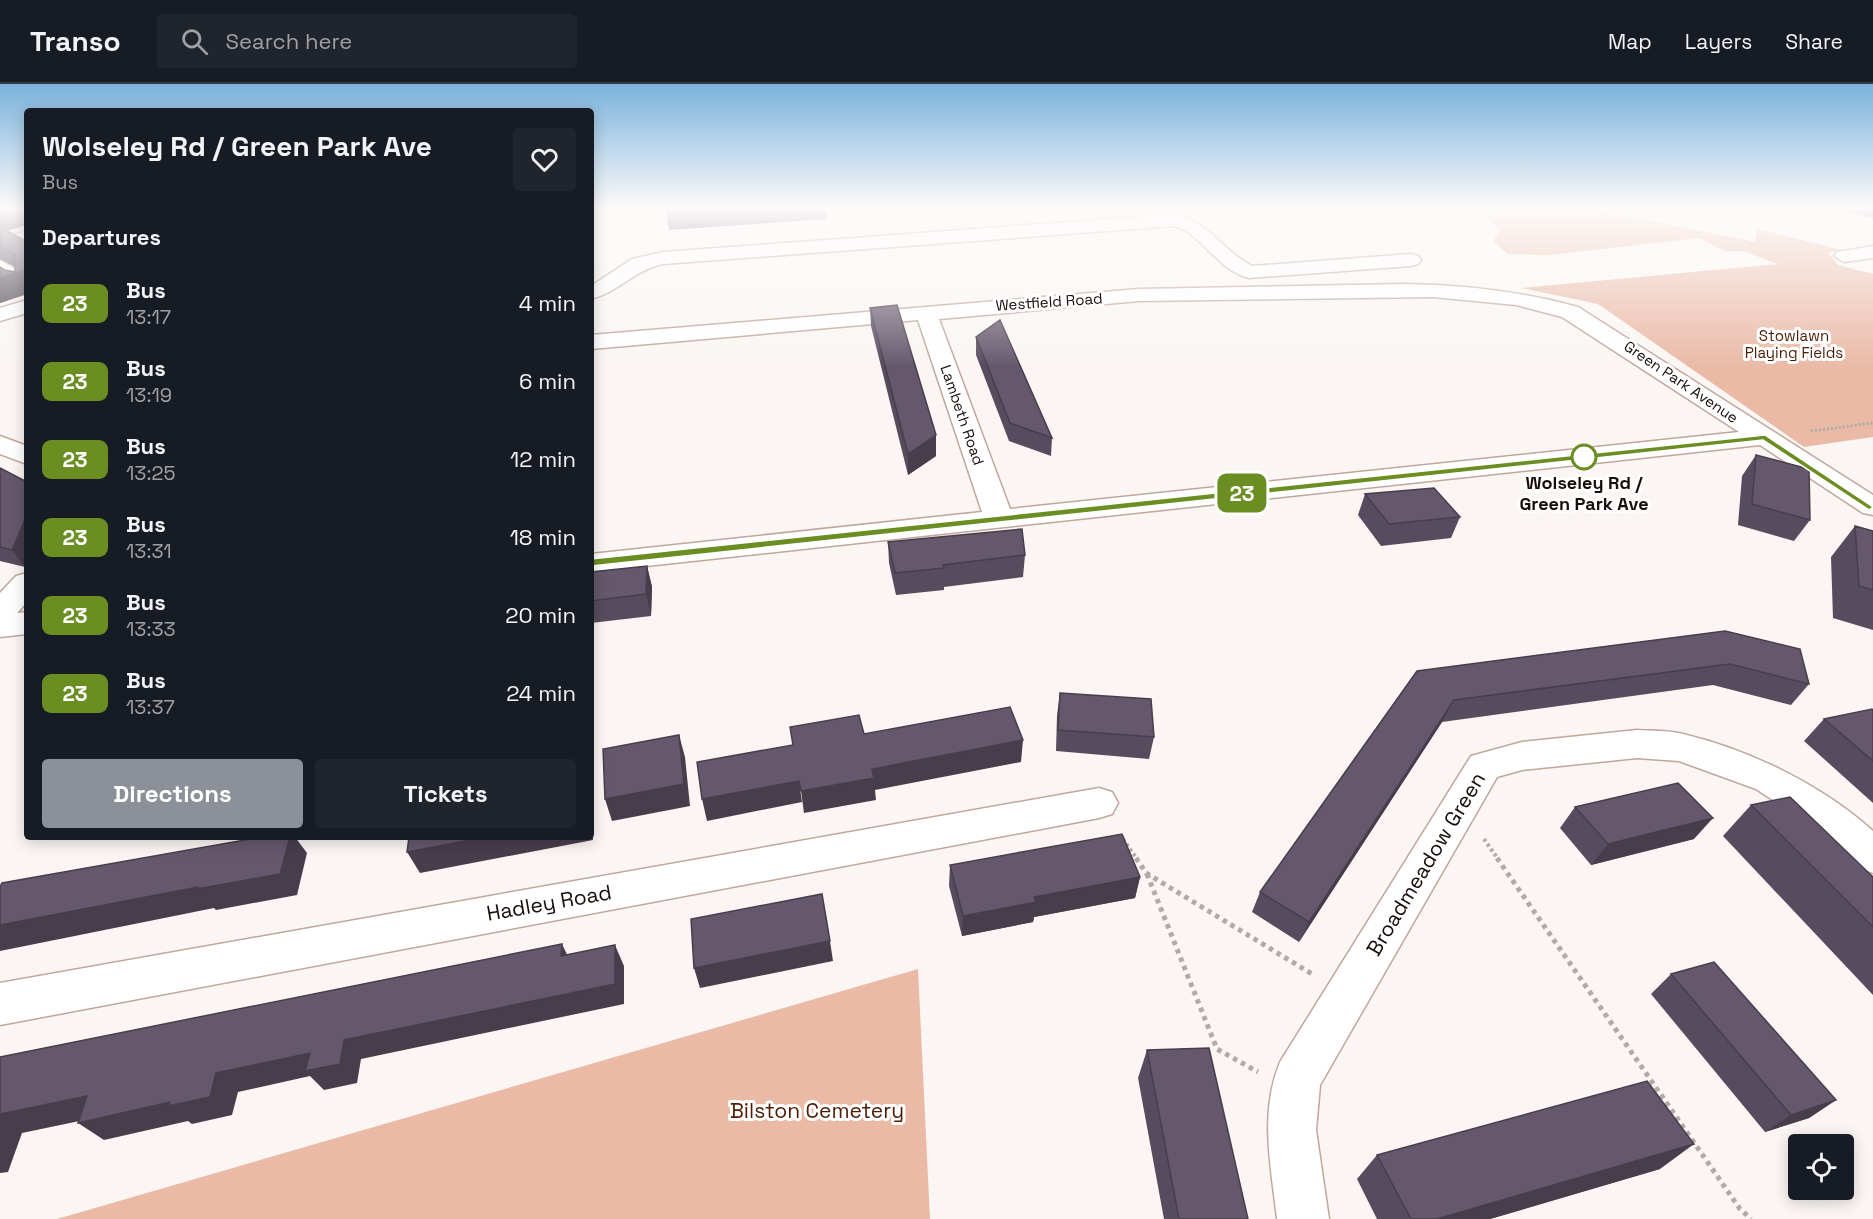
<!DOCTYPE html>
<html lang="en">
<head>
<meta charset="utf-8">
<style>
  :root { --surface:#171b24; --page:#20242c; --text:#f1f3f6; --muted:#9ea1a6; --line:#363941; --accent:#8c9099 }
  body { margin:0; font-family:"Space Grotesk",sans-serif; background:var(--page); color:var(--text); height:100vh; display:flex; flex-direction:column; font-size:22px; white-space:nowrap }
  * { box-sizing:border-box; margin:0 }
  p { font-size:20px; color:var(--muted) }
  .icon { flex:none; width:33px; height:33px; fill:none; stroke:currentColor; stroke-width:2; stroke-linecap:round; stroke-linejoin:round }
  .map { position:relative; flex:1; overflow:hidden }
  .drawer { position:absolute; left:24px; top:24px; width:570px; height:732px; display:flex; flex-direction:column; background:var(--surface); border-radius:6px; box-shadow:0 3px 15px #0003 }
  .drawer>* { flex:none }
  .badge { padding:0 12px; border-radius:9px; font-size:21px; line-height:39px }
  .buttons { position:absolute; left:1788px; top:1050px; display:grid; gap:12px }
  .buttons a { display:grid; place-items:center; width:66px; height:66px; border-radius:6px; background:var(--surface); box-shadow:0 3px 15px #0003; font-size:30px }
  .map>.badge { position:absolute; translate:-50% -50%; box-shadow:0 0 0 3px #fff }
  h2 { padding:0 18px; font-size:22px; line-height:54px }
  .round { display:grid; place-items:center; flex:none; width:63px; height:63px; border-radius:6px; background:var(--page) }
  .overview { display:flex; align-items:center; justify-content:space-between; height:102px; padding:0 18px }
  h1 { font-size:28px; font-weight:700; line-height:45px }
  .cta { display:flex; gap:12px; margin-top:auto; padding:12px 18px }
  .cta a { flex:1; height:69px; border-radius:6px; background:var(--accent); color:#fff; font-size:24px; font-weight:700; line-height:69px; text-align:center }
  .cta a+a { background:var(--page); color:var(--text) }
  ul { padding:0; list-style:none }
  li { display:flex; align-items:center; gap:18px; height:78px; padding:0 18px }
  li div { flex:1 }
  li b { display:block; font-size:22px }
  li em { font-style:normal }
  li .badge { min-width:66px; font-weight:700; text-align:center }
  header { display:flex; align-items:center; gap:36px; box-sizing:border-box; height:84px; padding:0 30px; background:var(--surface); border-bottom:2px solid var(--line) }
  header strong { font-size:28px }
  nav { display:flex; gap:33px; margin-inline-start:auto; font-size:21px }
  .search { width:420px; height:54px; background:var(--page); display:flex; align-items:center; gap:15px; box-sizing:border-box; padding:0 21px; border-radius:6px; color:var(--muted); font-size:22px }
  .map>svg:first-child { display:block }
  .green { fill:#eabaa7 }
  .lines { fill:none; stroke-linecap:round; stroke-linejoin:round }
  .minor-casing { stroke:#c1a69c; stroke-width:3 }
  .highway-casing { stroke:#c1a69c; stroke-width:3 }
  .path-far2 { stroke:#b1aba8; stroke-width:3; stroke-dasharray:2 2; stroke-linecap:butt }
  .path-far1 { stroke:#b1aba8; stroke-width:4; stroke-dasharray:3 3; stroke-linecap:butt }
  .path { stroke:#b1aba8; stroke-width:5; stroke-dasharray:4.5 4.5; stroke-linecap:butt }
  .minor { fill:#fff; fill-rule:evenodd }
  .highway { fill:#fff; fill-rule:evenodd }
  .wall { fill:#574c5d }
  .shaded-wall { fill:#473e4c }
  .building { fill:#65586c; stroke:#473e4c; stroke-width:1.5 }
  .line { fill:#6b8e23; stroke:#fff; stroke-width:1.5 }
  .stop-dot { fill:#fff; stroke:#6b8e23; stroke-width:3 }
  .labels { text-anchor:middle; stroke-width:6; stroke-linejoin:round; paint-order:stroke }
  .far-street-label { font-size:15px; fill:#170d0a; stroke:#fff }
  .far-park-label { font-size:15px; fill:#4d1c04; stroke:#fff }
  .stop-label { font-size:18px; font-weight:bold; fill:#170d0a; stroke:#fff }
  .near-street-label { font-size:21px; fill:#170d0a; stroke:#fff }
  .near-park-label { font-size:21px; fill:#4d1c04; stroke:#fff }
</style>
</head>
<body>
<header>
<strong>Transo</strong>
<div class="search"><svg class="icon" aria-label="search" viewBox="0 0 24 24"><circle cx="10" cy="10" r="6"/><path d="M15 15l6 6"/></svg>Search here</div>
<nav><a>Map</a><a>Layers</a><a>Share</a></nav>
</header>
<div class="map">
<svg width="1873" height="1135" viewBox="0 0 1873 1135">
  <rect width="100%" height="100%" fill="#fbf6f3"/>
  <path class="green" d="M1476,124H1586L1755,158L1758,145L1841,166L1828,169L1838,181L1873,190V353L1804,363L1598,220L1521,204L1778,180L1743,167H1724L1700,154L1549,171L1508,170L1493,157L1501,146Z
    M918,885L930,1135H57Z"/>
  <g class="lines">
    <defs>
      <path id="minor" d="M1176,130C1209,139 1223,167 1252,182L1411,170L1418,172L1421,176L1418,180L1411,182L1249,194C1217,186 1204,152 1175,142L663,180C634,186 619,208 591,215V202L632,175L663,168Z
        M1873,162V174L1844,178L1834,172L1837,168Z
        M0,176L27,192V207L20,205L0,191Z
        M1405,200C1464,201 1520,207 1578,223L1873,411V431L1863,429L1760,361L591,488V470L982,428L918,236L591,265V251L1139,205ZM1433,213L1516,221L1562,233L1739,348L1010,425L939,235L1139,217Z
        M27,216V229L0,237V224Z
        M0,352L27,362V380L0,370Z
        M27,489V518L17,529L27,528V550L0,553V509L16,492Z
        M1637,646C1652,647 1668,646 1683,650C1750,666 1822,701 1873,747V789L1859,784L1823,749L1756,705L1679,677L1637,674L1522,686L1497,693L1320,1001L1316,1046L1329,1135H1277C1271,1082 1259,1029 1280,978L1471,672L1522,658Z
        M1099,704L1112,708L1118,719L1112,730L1099,734L0,941V899Z"/>
      <path id="highway" d="M27,147V159L0,167V155Z"/>
    </defs>
    <use href="#minor" class="minor-casing"/>
    <use href="#highway" class="highway-casing"/>
    <path class="path-far2" d="M1811,347L1873,339"/>
    <path class="path-far1" d="M1123,755L1137,775
      M1484,755L1498,775"/>
    <path class="path" d="M1136,774L1146,789L1312,890
      M1497,774L1740,1125L1751,1135
      M1147,790L1217,965L1258,988"/>
    <use href="#minor" class="minor"/>
    <use href="#highway" class="highway"/>
  </g>
  <path class="wall" d="M0,124L7,147L27,158V210L0,219L5,186L15,188V183L0,175Z
    M665,124H826L827,135L669,146Z
    M937,124H1004L939,128Z
    M1829,124H1873V134Z
    M870,224L936,372L908,391L871,242Z
    M976,253L1052,354L1051,372L1009,357L976,271Z
    M1756,371L1810,436L1794,457L1738,441L1742,392Z
    M0,384L27,398V479L25,483L0,477Z
    M1365,410L1460,433L1451,454L1381,462L1358,431Z
    M1855,442L1873,447V546L1833,534L1831,473Z
    M888,458L1025,471L1023,493L944,503V506L896,511L889,479Z
    M647,482L652,503L651,532L591,539V488Z
    M1725,547L1809,600L1791,621L1713,601L1442,638L1299,858L1252,828L1260,808L1417,587Z
    M1060,609L1154,653L1149,675L1056,667L1057,631Z
    M1873,627V719L1804,657L1824,635Z
    M1751,721L1873,793V911L1723,752Z
    M1575,723L1694,755L1591,781L1560,744Z
    M950,781L1140,793L1135,814L1034,833L1033,838L962,852L949,802Z
    M1671,890L1836,1016L1809,1034L1765,1048L1651,910Z
    M1147,966L1248,1135H1164L1138,994Z
    M1377,1071L1660,1085L1490,1135H1377L1357,1095Z"/>
  <path class="shaded-wall" d="M8,124H27V141L0,149V126Z
    M27,185V210L0,219V194Z
    M936,351V372L908,391V370Z
    M27,431V479L25,483L12,466Z
    M647,482L652,503L651,532L646,510Z
    M1454,616L1442,638L1299,858L1309,838Z
    M679,651L685,673L690,722L612,737L605,715Z
    M1023,656L1021,678L875,706L876,716L804,729L801,707L872,685Z
    M799,697L802,718L707,737L702,715Z
    M591,713L593,718V756L420,789L407,768L486,753H591Z
    M1713,734L1694,755L1591,781L1608,760Z
    M290,753H295L307,769L297,811L216,826L214,824L0,867V841Z
    M1140,793L1135,814L1034,833L1033,838L962,852L963,832L1034,813Z
    M830,857L833,877L700,904L694,884Z
    M562,860L572,881L561,872Z
    M615,861L624,882V920L361,975L357,999L324,1006L310,992L238,1008L232,1031L192,1040L188,1037L104,1056L78,1039L216,989L344,956Z
    M87,1012L113,1030L22,1049L8,1088L0,1089V1030Z
    M1836,1016L1809,1034L1765,1048L1791,1031Z
    M1694,1060L1660,1085L1490,1135H1437Z"/>
  <path class="building" d="M4,145L27,158V185L0,194V183L5,186L15,188V170L0,162V146Z
    M897,221L936,351L908,370L870,224Z
    M1000,236L1052,354L1010,339L976,253Z
    M1756,371L1809,385L1810,436L1752,420Z
    M0,384L27,398V431L12,466L0,463Z
    M1434,404L1460,433L1389,440L1365,410Z
    M1855,442L1873,447V506L1859,502Z
    M1022,445L1025,471L943,481L944,484L895,489L888,458Z
    M647,482L646,510L591,517V488Z
    M1725,547L1800,565L1809,600L1730,580L1454,616L1309,838L1260,808L1417,587Z
    M1060,609L1151,615L1154,653L1058,646Z
    M1010,623L1023,656L872,685L874,694L801,707L799,697L702,715L697,678L793,661L790,643L859,631L864,650Z
    M1872,625L1873,627V677L1824,635Z
    M679,651L684,700L605,715L603,665Z
    M1678,699L1713,734L1608,760L1575,723Z
    M1790,713L1873,793V843L1751,721Z
    M1122,750L1140,793L1034,813L1036,818L963,832L950,781Z
    M261,753H290L280,790L197,805L198,803L0,841V803L2,799Z
    M409,753H486L407,768Z
    M822,810L830,857L694,884L691,835Z
    M562,860L561,872L615,861V900L344,956L340,980L305,987L310,969L216,989L210,1013L168,1022L170,1018L78,1039L87,1012L0,1030V973Z
    M1714,878L1836,1016L1791,1031L1671,890Z
    M1209,964L1248,1135H1179L1147,966Z
    M1647,997L1694,1060L1437,1135H1411L1377,1071Z"/>
  <linearGradient id="sky" x2="0" y2="1"><stop stop-color="#7ab2dc"/><stop offset="0.44" stop-color="#fdfbfa"/><stop offset="1" stop-color="#fdfbfa" stop-opacity="0"/></linearGradient>
  <rect width="1873" height="283" fill="url(#sky)"/>
  <path class="line" d="M1765,351L1873,423L1869,426L1763,356L591,482L586,479L591,475Z"/>
  <circle class="stop-dot" cx="1584" cy="373" r="12"/>
  <g class="labels">
    <g class="far-street-label">
      <text transform="translate(1049 218) rotate(-4)" y="5">Westfield Road</text>
      <text transform="translate(1681 298) rotate(34)" y="5">Green Park Avenue</text>
      <text transform="translate(962 331) rotate(71)" y="5">Lambeth Road</text>
    </g>
    <g class="far-park-label">
      <text x="1794" y="257">Stowlawn<tspan x="1794" dy="17">Playing Fields</tspan></text>
    </g>
    <g class="stop-label">
      <text x="1584" y="405">Wolseley Rd /<tspan x="1584" dy="21">Green Park Ave</tspan></text>
    </g>
    <g class="near-street-label">
      <text transform="translate(1426 780) rotate(-59)" y="7">Broadmeadow Green</text>
      <text transform="translate(549 819) rotate(-10)" y="7">Hadley Road</text>
    </g>
    <g class="near-park-label">
      <text x="817" y="1034">Bilston Cemetery</text>
    </g>
  </g>
</svg>
<div class="buttons">
<a><svg class="icon" aria-label="locate" viewBox="0 0 24 24"><circle cx="12" cy="12" r="6"/><path d="M12 2v4M12 18v4M2 12h4M18 12h4"/></svg></a>
</div>
<b class="badge" style="left:1242px;top:409px;background:#6b8e23;color:#fff">23</b>
<section class="drawer">
<div class="overview"><div><h1>Wolseley Rd / Green Park Ave</h1><p>Bus</p></div><a class="round"><svg class="icon" aria-label="heart" viewBox="0 0 24 24"><path d="M12 20l-8-8c-3-5 5-10 8-4 3-6 11-1 8 4z"/></svg></a></div>
<h2>Departures</h2>
<ul>
<li><span class="badge" style="background:#6b8e23;color:#fff">23</span><div><b>Bus</b><p>13:17</p></div><em>4 min</em></li>
<li><span class="badge" style="background:#6b8e23;color:#fff">23</span><div><b>Bus</b><p>13:19</p></div><em>6 min</em></li>
<li><span class="badge" style="background:#6b8e23;color:#fff">23</span><div><b>Bus</b><p>13:25</p></div><em>12 min</em></li>
<li><span class="badge" style="background:#6b8e23;color:#fff">23</span><div><b>Bus</b><p>13:31</p></div><em>18 min</em></li>
<li><span class="badge" style="background:#6b8e23;color:#fff">23</span><div><b>Bus</b><p>13:33</p></div><em>20 min</em></li>
<li><span class="badge" style="background:#6b8e23;color:#fff">23</span><div><b>Bus</b><p>13:37</p></div><em>24 min</em></li>
</ul>
<div class="cta"><a>Directions</a><a>Tickets</a></div>
</section>
</div>
</body>
</html>
